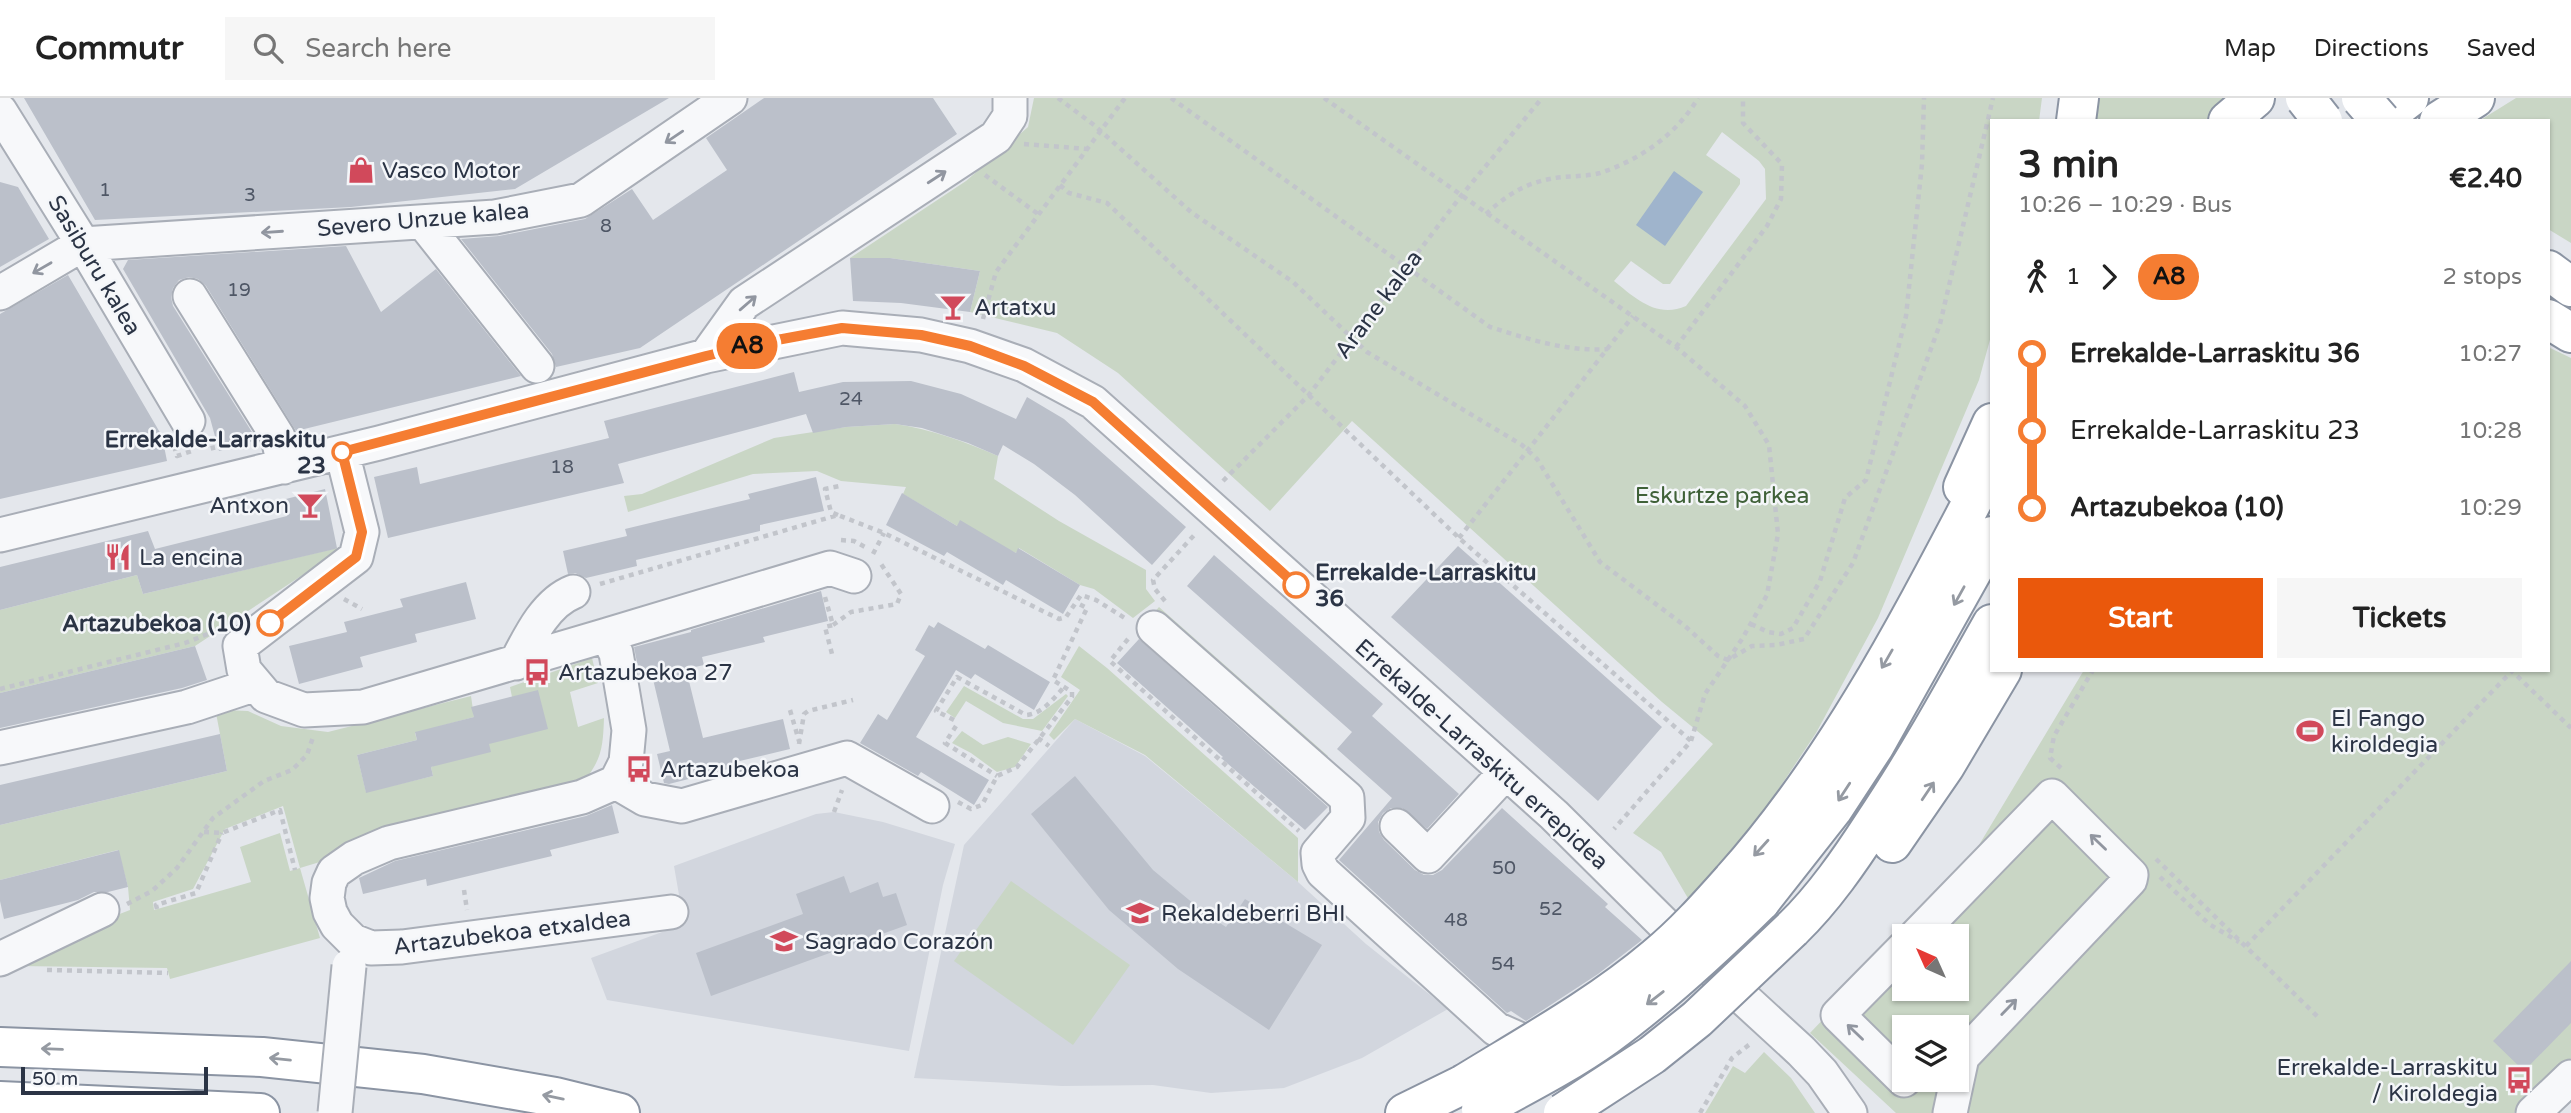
<!DOCTYPE html>
<html lang="en">
<head>
<meta charset="utf-8">
<style>
  :root { --surface:#fff; --page:#f6f6f6; --text:#222; --muted:#767676; --line:#e0e0e0; --accent:#ea580c }
  body { margin:0; font-family:"Varela Round",sans-serif; background:var(--page); color:var(--text); height:100vh; display:flex; flex-direction:column; font-size:26px; white-space:nowrap }
  * { box-sizing:border-box; margin:0 }
  p { font-size:23px; color:var(--muted) }
  .icon { flex:none; width:38px; height:38px; fill:none; stroke:currentColor; stroke-width:2; stroke-linecap:round; stroke-linejoin:round }
  .map { position:relative; flex:1; overflow:hidden }
  .panel { position:absolute; left:1990px; top:21px; width:560px; height:553px; display:flex; flex-direction:column; background:var(--surface); border-radius:0px; box-shadow:0 2px 5px #0004 }
  .panel>* { flex:none }
  .badge { padding:0 14px; border-radius:23px; font-size:24px; line-height:46px }
  .needle { width:46px; rotate:315deg }
  .buttons { position:absolute; left:1892px; top:826px; display:grid; gap:14px }
  .buttons a { display:grid; place-items:center; width:77px; height:77px; border-radius:0px; background:var(--surface); box-shadow:0 2px 5px #0004; font-size:35px }
  .scale { position:absolute; left:21px; bottom:18px; width:187px; box-sizing:border-box; padding-left:7px; border:4px solid #2b3445; border-top:0; font-size:19px; line-height:24px; white-space:nowrap; color:#2b3445; -webkit-text-stroke:5px #f4f6f9; paint-order:stroke }
  .map>.badge { position:absolute; translate:-50% -50%; box-shadow:0 0 0 4px #fff }
  .legs { display:flex; align-items:center; gap:10px; height:77px; padding:0 28px; font-size:23px }
  .legs p { margin-inline-start:auto }
  .head { display:flex; align-items:center; justify-content:space-between; height:119px; padding:0 28px }
  h1 { font-size:38px; font-weight:800; line-height:52px }
  .cta { display:flex; gap:14px; margin-top:auto; padding:14px 28px }
  .cta a { flex:1; height:80px; border-radius:0px; background:var(--accent); color:#fff; font-size:28px; font-weight:800; line-height:80px; text-align:center }
  .cta a+a { background:var(--page); color:var(--text) }
  ul { padding:0 28px; list-style:none }
  li { display:flex; align-items:center; gap:24px; height:77px; font-size:26px }
  li i { display:grid; place-items:center; width:10px; height:100%; margin:0 9px; background:currentColor }
  li i::after { content:''; width:18px; height:18px; margin:-9px; border:5px solid; border-radius:50%; background:var(--surface) }
  li p { margin-inline-start:auto }
  li:first-child i { background:linear-gradient(#0000 50%,currentColor 0) }
  li:last-child i { background:linear-gradient(currentColor 50%,#0000 0) }
  header { display:flex; align-items:center; gap:42px; box-sizing:border-box; height:98px; padding:0 35px; background:var(--surface); border-bottom:2px solid var(--line) }
  header strong { font-size:33px }
  nav { display:flex; gap:38px; margin-inline-start:auto; font-size:24px }
  .search { width:490px; height:63px; background:var(--page); display:flex; align-items:center; gap:18px; box-sizing:border-box; padding:0 24px; border-radius:0px; color:var(--muted); font-size:26px }
  .map>svg:first-child { display:block }
  .built { fill:#d2d6de }
  .green { fill:#c9d6c5; fill-rule:evenodd }
  .water { fill:#9fb4cc }
  .building { fill:#bbc0ca }
  .lines { fill:none; stroke-linecap:round; stroke-linejoin:round }
  .minor-casing { stroke:#a9aeb7; stroke-width:37 }
  .highway-casing { stroke:#8b94a3; stroke-width:42 }
  .path { stroke:#c2c5cb; stroke-width:4.5; stroke-dasharray:5 5; stroke-linecap:butt }
  .minor { stroke:#f7f8fa; stroke-width:33 }
  .highway { stroke:#fff; stroke-width:38 }
  .minor-bridge-casing { stroke:#a9aeb7; stroke-width:37; stroke-linecap:butt }
  .highway-bridge-casing { stroke:#8b94a3; stroke-width:42; stroke-linecap:butt }
  .minor-bridge { stroke:#f7f8fa; stroke-width:33 }
  .highway-bridge { stroke:#fff; stroke-width:38 }
  .oneway { stroke:#9196a0 }
  .oneway2 { stroke:#959aa2 }
  .line-1-casing { stroke:#fff; stroke-width:16 }
  .line-1 { stroke:#f57d32; stroke-width:10 }
  .stop-1-dot { fill:#fff; stroke:#f57d32; stroke-width:3.5 }
  .labels { text-anchor:middle; stroke-width:5; stroke-linejoin:round; paint-order:stroke }
  .number-label { font-size:19px; fill:#4f5766 }
  .poi-label { font-size:23px; fill:#2b3445; stroke:#f4f6f9; text-anchor:start }
  .street-label { font-size:23px; fill:#2b3445; stroke:#f4f6f9 }
  .stop-label { font-size:23px; font-weight:bold; fill:#2b3445; stroke:#f4f6f9; text-anchor:end }
  .park-label { font-size:23px; fill:#3f6138; stroke:#f4f6f9 }
</style>
</head>
<body>
<header>
<strong>Commutr</strong>
<div class="search"><svg class="icon" aria-label="search" viewBox="0 0 24 24"><circle cx="10" cy="10" r="6"/><path d="M15 15l6 6"/></svg>Search here</div>
<nav><a>Map</a><a>Directions</a><a>Saved</a></nav>
</header>
<div class="map">
<svg width="2571" height="1015" viewBox="0 0 2571 1015">
  <rect width="100%" height="100%" fill="#e4e7ec"/>
  <path class="built" d="M1075,621L1145,658L1298,784L1366,846L1448,911L1362,960L1284,990L1211,995L1153,987L1062,988L914,980L964,747Z
    M834,714L883,724L955,746L943,787L909,953L607,902L591,860L684,826L674,768L816,716Z"/>
  <path class="green" d="M1034,0H2042L2039,23H1992L1991,238L1979,282L1878,520L1816,635L1756,725L1689,802L1661,754L1633,735L1713,646L1662,604L1352,323L1270,413L1118,275L1057,235L970,214L980,173L890,160H850L966,83L1028,29ZM1722,34L1759,63L1765,71L1766,101L1686,208C1657,221 1635,200 1614,183L1631,163L1663,186H1670L1740,86V81L1706,57Z
    M2097,0H2232L2204,23H2094Z
    M2516,0H2571V145L2548,131V23H2479Z
    M2548,249L2571,260V960L2514,1015H1896L1810,935L1961,777L2084,572H2548ZM1904,838H1956V891H1904ZM1904,929H1956V982H1904Z
    M895,326C932,331 965,344 998,358L994,381L1059,423L1146,472V491L1155,503L1133,520L1094,491L1080,487L1019,450L1016,455L957,428L903,396L906,389L841,383L817,373L753,376L628,414L624,398L642,396L774,340L846,329Z
    M337,450L336,455L195,548L0,595V512L137,477L143,496Z
    M1159,509L1328,658L1319,667L1153,516Z
    M1079,548L1107,570L1298,740V784L1145,657L1075,621L1054,642L1049,637L1080,592L1061,579Z
    M592,560L598,585L570,594L578,629L604,620C603,648 602,662 583,684L300,770L320,840L170,881L167,870L18,868L78,832L130,812L128,789L118,752L0,782V727L227,673L216,615L225,612L248,613L281,628L328,634L471,598L474,619L415,635L417,642L357,657L366,694L433,678L431,669L489,646L538,593L512,599L510,589ZM283,708L300,770L290,773L280,735L240,749L251,784L154,812L153,804L193,791L225,731Z
    M964,588L1023,621H1033L1066,596L1068,598L1042,633L1003,625L966,603L955,620L946,614Z
    M962,633L983,647L1008,639L1031,646L1015,669L997,674L971,655L952,645Z
    M1011,783L1130,867L1073,947L954,863Z
    M1764,954L1791,980L1815,1015H1705L1733,968L1745,975Z"/>
  <path class="water" d="M1674,73L1703,94L1665,148L1636,127Z"/>
  <path class="building" d="M24,0H669L515,91L351,109L95,122Z
    M764,0H933L957,36L640,250L556,269L552,256L461,141L499,138L585,121L632,91L653,122L727,72L706,40Z
    M0,84L18,89L49,141L0,169Z
    M346,148L381,214L436,171L521,278L296,333L206,188L198,181L189,179L179,182L173,190L171,199L173,208L257,342L219,353L210,320L123,171L128,162Z
    M850,160H890L980,173L970,214L901,205L853,203Z
    M68,177L162,338L167,363L0,401V216Z
    M794,274L799,294L843,284L911,283L961,296L1016,321L1027,299L1064,321L1186,429L1152,467L1075,397L1034,366L1003,347L998,358L968,345L922,330L895,326L846,329L813,335L806,316L618,366L624,385L388,440L374,379L417,369L420,386L609,340L604,323Z
    M816,379L824,413L760,427V433L636,462L637,468L586,480L575,475L568,476L563,453L627,438L625,431L750,401L748,396Z
    M325,391L337,450L335,451L143,496L137,477L0,512V469L148,433L155,451L287,418L282,402Z
    M902,395L957,428L960,422L1016,455L1018,450L1080,487L1063,516L1006,482L1003,487L947,454L944,458L886,427Z
    M1458,448L1662,629L1598,703L1391,519Z
    M1214,457L1383,606L1372,618L1459,696L1427,731L1402,710H1391L1383,715L1378,724L1379,734L1384,742L1415,772L1424,777H1433L1442,772L1502,710L1608,806L1605,809L1642,842L1598,876L1526,923L1511,913L1507,915L1339,762L1392,700L1337,651L1352,634L1187,488Z
    M466,484L476,521L415,536L417,544L360,559L363,569L299,586L289,548L347,534L344,524L403,509L400,501Z
    M821,493L828,523L763,539L765,544L702,559L704,567L686,571L703,640L783,621L790,651L727,666L728,671L669,686L664,685L657,656L670,653L652,577L640,580L634,549L691,534V532Z
    M938,524L985,551L988,547L1050,584L1034,612L975,576L971,581L956,572L916,639L989,682L974,707L921,674L918,678L860,645L878,616L887,622L925,558L915,552L929,527L934,530Z
    M1139,541L1328,709L1305,732L1221,660L1223,659L1117,565Z
    M195,548L207,582L182,590L0,630V595Z
    M538,592L548,631L489,646L491,654L431,669L433,678L366,695L357,657L417,642L415,634L474,619L471,609Z
    M220,636L227,673L0,727V687Z
    M1075,678L1153,772L1206,816L1226,829L1245,801L1322,847L1269,932L1178,871L1109,812L1031,716Z
    M612,707L619,735L550,752L552,758L427,788L426,781L363,796L359,780L395,763L586,718Z
    M119,752L128,789L108,794H94L78,802L4,821L0,803V782Z
    M844,778L850,795L878,784L883,799L896,795L907,827L711,898L696,855L803,816L796,796Z
    M2571,863V925L2524,973L2493,943Z"/>
  <g class="lines">
    <defs>
      <path id="minor" d="M0,13L83,146L188,323
        M423,124L537,268
        M0,195L83,146L495,119L581,102L730,0
        M190,198L278,339L284,369
        M706,258L744,205L996,39L1010,18V0
        M342,354L362,434L356,459L240,548L244,572L266,598L304,612L363,609L607,537L616,555L629,632L626,664L616,684L582,699L389,745L354,760L334,774L329,785L327,800L330,814L337,827L353,843L371,850L402,849L671,814
        M0,437L379,345L706,258L842,230L921,237L970,248L1024,267L1093,304L1554,717L1680,842L1801,953L1822,975L1850,1015
        M1154,530L1347,700L1348,720L1318,755L1319,766L1323,774L1496,931L1541,951L1549,947
        M607,537L830,470L854,478
        M516,565C529,540 545,505 573,494
        M0,650L187,609L256,586
        M616,684L645,701L682,708L847,660L932,708
        M1397,728L1428,758L1505,675
        M1916,838L2052,698L2131,777L2130,782L1962,959L1950,1015
        M1904,850L1838,917L1904,982
        M0,861L102,812
        M2533,1015L2571,979"/>
      <path id="highway" d="M2076,23L2079,0
        M2228,23L2255,0
        M2379,23L2409,0
        M2439,23L2475,0
        M2548,172L2571,189
        M2548,221L2571,235
        M1963,389L1992,325
        M1892,745L1945,668L2002,572
        M1732,782C1842,659 1915,512 1992,366
        M1760,804L1833,711L1875,647L1992,438
        M1792,831C1824,800 1850,762 1874,725C1917,661 1954,594 1992,526
        M0,949L262,959L423,976L555,999L620,1015
        M0,1003L260,1015
        M1405,1015L1464,986"/>
    </defs>
    <use href="#minor" class="minor-casing"/>
    <use href="#highway" class="highway-casing"/>
    <path class="path" d="M1058,0L1094,27L1191,114L1293,184L1367,254L1522,347L1537,361L1600,464L1685,528L1718,558L1728,562L1752,548L1776,547L1804,541L1853,465L1940,226L1993,0
      M1171,0L1490,229C1528,241 1567,254 1608,251
      M1324,0L1676,249L1745,308L1769,347L1778,436L1767,497L1742,541L1705,596L1691,643L1614,731
      M1024,46L1088,51
      M985,77L1038,116
      M1060,87L1069,95L1107,105L1459,440L1691,643
      M1486,116C1510,94 1529,83 1562,79C1575,78 1589,78 1600,75C1640,62 1677,36 1698,0
      M983,221L996,174L1125,0
      M1676,249L1767,128L1781,101L1782,66L1743,25V0
      M174,348L177,358L192,353
      M204,349L212,346L214,355
      M1223,383L1308,298L1461,98L1542,0
      M838,417L831,414L825,391L840,388
      M1459,440L1633,218
      M841,442L854,443L865,449
      M873,456L884,435
      M600,486L838,417L884,435L1059,521L1066,519L1081,497L1096,502L1128,522
      M825,499L833,527L825,529L832,556
      M344,501L362,511
      M1165,503L1155,491L1153,482L1197,434
      M1751,526L1768,534L1781,536L1793,530L1820,483L1845,400L1866,382L1906,218L1922,66L1924,0
      M833,527L851,514L897,506L901,496L881,466
      M1128,541L1110,563L1299,733
      M0,591L185,545L218,532
      M790,612L799,643
      M954,622L936,613L957,579L1026,617C1042,616 1053,601 1064,589
      M956,628L945,645L997,678
      M1038,640L1049,648
      M799,646L804,616L808,613L853,602
      M2061,670L2050,660L2054,638L2093,572
      M958,704L971,711L982,707L997,678L1017,669L1072,599V594L1053,582L1087,510L1077,505
      M834,714L842,692
      M204,734L222,735L280,712L295,772
      M2156,761L2318,919
      M2160,779L2209,826L2239,844
      M464,792L467,812
      M127,806L152,793L177,770L213,720L264,683L292,672L307,657L313,639
      M157,811L156,807L196,795L222,735
      M2246,848L2512,573L2571,630
      M47,872L168,875
      M1700,1015L1732,960L1750,946"/>
    <use href="#minor" class="minor"/>
    <use href="#highway" class="highway"/>
    <defs>
      <path id="minor-bridge" d="M335,1015L349,868"/>
      <path id="highway-bridge" d="M2305,0L2323,23
        M2361,0L2381,23
        M1464,986C1529,946 1598,908 1656,859C1684,836 1708,809 1732,782
        M1481,1011C1523,988 1567,966 1606,938C1661,898 1711,852 1760,804
        M1563,1015L1652,957L1697,921L1792,831"/>
    </defs>
    <use href="#minor-bridge" class="minor-bridge-casing"/>
    <use href="#highway-bridge" class="highway-bridge-casing"/>
    <use href="#minor-bridge" class="minor-bridge"/>
    <use href="#highway-bridge" class="highway-bridge"/>
  </g>
  <defs><path id="oneway-shaft" d="M-6 0H5M1.5-3L5.5 0L1.5 3" fill="none" stroke-width="1.6" stroke-linecap="round" stroke-linejoin="round" transform="scale(1.75)"/></defs>
  <g class="oneway">
    <use href="#oneway-shaft" transform="translate(674 39) rotate(146)"/>
    <use href="#oneway-shaft" transform="translate(937 79) rotate(-33)"/>
    <use href="#oneway-shaft" transform="translate(272 134) rotate(176)"/>
    <use href="#oneway-shaft" transform="translate(42 170) rotate(150)"/>
    <use href="#oneway-shaft" transform="translate(748 205) rotate(-41)"/>
    <use href="#oneway-shaft" transform="translate(2098 744) rotate(-136)"/>
    <use href="#oneway-shaft" transform="translate(2009 909) rotate(-46)"/>
    <use href="#oneway-shaft" transform="translate(1855 934) rotate(-136)"/>
  </g>
  <g class="oneway2">
    <use href="#oneway-shaft" transform="translate(1959 498) rotate(119)"/>
    <use href="#oneway-shaft" transform="translate(1887 561) rotate(120)"/>
    <use href="#oneway-shaft" transform="translate(1928 693) rotate(-56)"/>
    <use href="#oneway-shaft" transform="translate(1844 694) rotate(123)"/>
    <use href="#oneway-shaft" transform="translate(1761 750) rotate(132)"/>
    <use href="#oneway-shaft" transform="translate(1655 900) rotate(142)"/>
    <use href="#oneway-shaft" transform="translate(52 951) rotate(-178)"/>
    <use href="#oneway-shaft" transform="translate(280 961) rotate(-174)"/>
    <use href="#oneway-shaft" transform="translate(553 999) rotate(-168)"/>
  </g>
  <g class="lines">
    <defs>
      <path id="line-1" d="M270,525L356,459L362,434L342,354L706,258L766,244L842,230L921,237L970,248L1024,268L1093,304L1296,487"/>
    </defs>
    <use href="#line-1" class="line-1-casing"/>
    <use href="#line-1" class="line-1"/>
  </g>
  <defs>
    <symbol id="shop-bare" viewBox="-9 -9 18 18"><path d="M-5-2.5h2.3a2.7 3.5 0 0 1 5.4 0H5L5.5 6h-11ZM-1.5-2.5h3a1.5 2.3 0 0 0-3 0Z" fill="#d1495b" stroke="#f4f6f9" stroke-width="2.5" paint-order="stroke"/></symbol>
    <symbol id="bar-bare" viewBox="-9 -9 18 18"><path d="M-6-5H6L.8 .8V4.5H3.5V6h-7V4.5H-.8V.8Z" fill="#d1495b" stroke="#f4f6f9" stroke-width="2.5" paint-order="stroke"/></symbol>
    <symbol id="restaurant-bare" viewBox="-9 -9 18 18"><path d="M-5-6h1v4h1v-4h1v4h1v-4h1v5L-1.5 .5V6h-2V.5L-5-1ZM5-6V6H3V1.5H1.5Q1.5-4 5-6Z" fill="#d1495b" stroke="#f4f6f9" stroke-width="2.5" paint-order="stroke"/></symbol>
    <symbol id="bus-bare" viewBox="-9 -9 18 18"><path d="M-5-6H5V4H4V6H2V4H-2V6H-4V4H-5ZM-3.5-4V0h7V-4ZM-3.5 1.2v1.5H-2V1.2ZM2 1.2v1.5H3.5V1.2Z" fill="#d1495b" stroke="#f4f6f9" stroke-width="2.5" paint-order="stroke"/></symbol>
    <symbol id="stadium-bare" viewBox="-9 -9 18 18"><path d="M0-5a6.5 5 0 1 0 0 10a6.5 5 0 1 0 0-10ZM-3.5-1.8h7v3.6h-7Z" fill="#d1495b" stroke="#f4f6f9" stroke-width="2.5" paint-order="stroke"/></symbol>
    <symbol id="school-bare" viewBox="-9 -9 18 18"><path d="M0-5L7-2L0 1L-7-2ZM-4 1L0 2.5L4 1V4Q0 6-4 4Z" fill="#d1495b" stroke="#f4f6f9" stroke-width="2.5" paint-order="stroke"/></symbol>
  </defs>
  <g fill-rule="evenodd">
    <use href="#shop-bare" x="342" y="53" width="38" height="38"/>
    <use href="#bar-bare" x="934" y="190" width="38" height="38"/>
    <use href="#bar-bare" x="291" y="388" width="38" height="38"/>
    <use href="#restaurant-bare" x="99" y="440" width="38" height="38"/>
    <use href="#bus-bare" x="518" y="555" width="38" height="38"/>
    <use href="#stadium-bare" x="2291" y="614" width="38" height="38"/>
    <use href="#bus-bare" x="620" y="652" width="38" height="38"/>
    <use href="#school-bare" x="1121" y="796" width="38" height="38"/>
    <use href="#school-bare" x="765" y="824" width="38" height="38"/>
    <use href="#bus-bare" x="2500" y="963" width="38" height="38"/>
  </g>
  <g class="stop-1-dot">
    <circle cx="342" cy="354" r="9"/>
    <circle cx="1296" cy="487" r="12"/>
    <circle cx="270" cy="525" r="12"/>
  </g>
  <g class="labels">
    <g class="number-label">
      <text x="105" y="98">1</text>
      <text x="250" y="103">3</text>
      <text x="606" y="134">8</text>
      <text x="239" y="198">19</text>
      <text x="851" y="307">24</text>
      <text x="562" y="375">18</text>
      <text x="1504" y="776">50</text>
      <text x="1551" y="817">52</text>
      <text x="1456" y="828">48</text>
      <text x="1503" y="872">54</text>
    </g>
    <g class="poi-label">
      <text x="382" y="80">Vasco Motor</text>
      <text x="974" y="217">Artatxu</text>
      <text x="289" y="415" text-anchor="end">Antxon</text>
      <text x="139" y="467">La encina</text>
      <text x="558" y="582">Artazubekoa 27</text>
      <text x="2331" y="628">El Fango<tspan x="2331" dy="26">kiroldegia</tspan></text>
      <text x="660" y="679">Artazubekoa</text>
      <text x="1161" y="823">Rekaldeberri BHI</text>
      <text x="805" y="851">Sagrado Corazón</text>
      <text x="2498" y="977" text-anchor="end">Errekalde-Larraskitu<tspan x="2498" dy="26">/ Kiroldegia</tspan></text>
    </g>
    <g class="street-label">
      <text transform="translate(423 121) rotate(-5)" y="8">Severo Unzue kalea</text>
      <text transform="translate(95 167) rotate(59)" y="8">Sasiburu kalea</text>
      <text transform="translate(1378 206) rotate(-53)" y="8">Arane kalea</text>
      <text transform="translate(1482 656) rotate(42)" y="8">Errekalde-Larraskitu errepidea</text>
      <text transform="translate(512 834) rotate(-7)" y="8">Artazubekoa etxaldea</text>
    </g>
    <g class="stop-label">
      <text x="326" y="349">Errekalde-Larraskitu<tspan x="326" dy="26">23</tspan></text>
      <text x="1315" y="482" text-anchor="start">Errekalde-Larraskitu<tspan x="1315" dy="26">36</tspan></text>
      <text x="251" y="533">Artazubekoa (10)</text>
    </g>
    <g class="park-label">
      <text x="1722" y="405">Eskurtze parkea</text>
    </g>
  </g>
</svg>
<div class="buttons">
<a><svg class="needle" viewBox="-14 -14 28 28"><path d="M0-13l5 13h-10z" fill="#e53935"/><path d="M0 13l5-13h-10z" fill="#767676"/></svg></a>
<a><svg class="icon" aria-label="layers" viewBox="0 0 24 24"><path d="M12 4l9 5-9 5-9-5zM3 14l9 5 9-5"/></svg></a>
</div>
<div class="scale">50 m</div>
<b class="badge" style="left:747px;top:248px;background:#f57d32;color:#111">A8</b>
<section class="panel">
<div class="head"><div><h1>3 min</h1><p>10:26 – 10:29 · Bus</p></div><b>€2.40</b></div>
<div class="legs"><svg class="icon" aria-label="walk" viewBox="0 0 24 24"><circle cx="13" cy="4" r="2"/><path d="M13 8l-2 6 4 7M11 14l-3 7M7 12l3-4h3l4 4"/></svg>1<svg class="icon" aria-label="forward" viewBox="0 0 24 24"><path d="M9 5l7 7-7 7"/></svg><b class="badge" style="background:#f57d32;color:#111">A8</b><p>2 stops</p></div>
<ul>
<li><i style="color:#f57d32"></i><b>Errekalde-Larraskitu 36</b><p>10:27</p></li>
<li><i style="color:#f57d32"></i><span>Errekalde-Larraskitu 23</span><p>10:28</p></li>
<li><i style="color:#f57d32"></i><b>Artazubekoa (10)</b><p>10:29</p></li>
</ul>
<div class="cta"><a>Start</a><a>Tickets</a></div>
</section>
</div>
</body>
</html>
